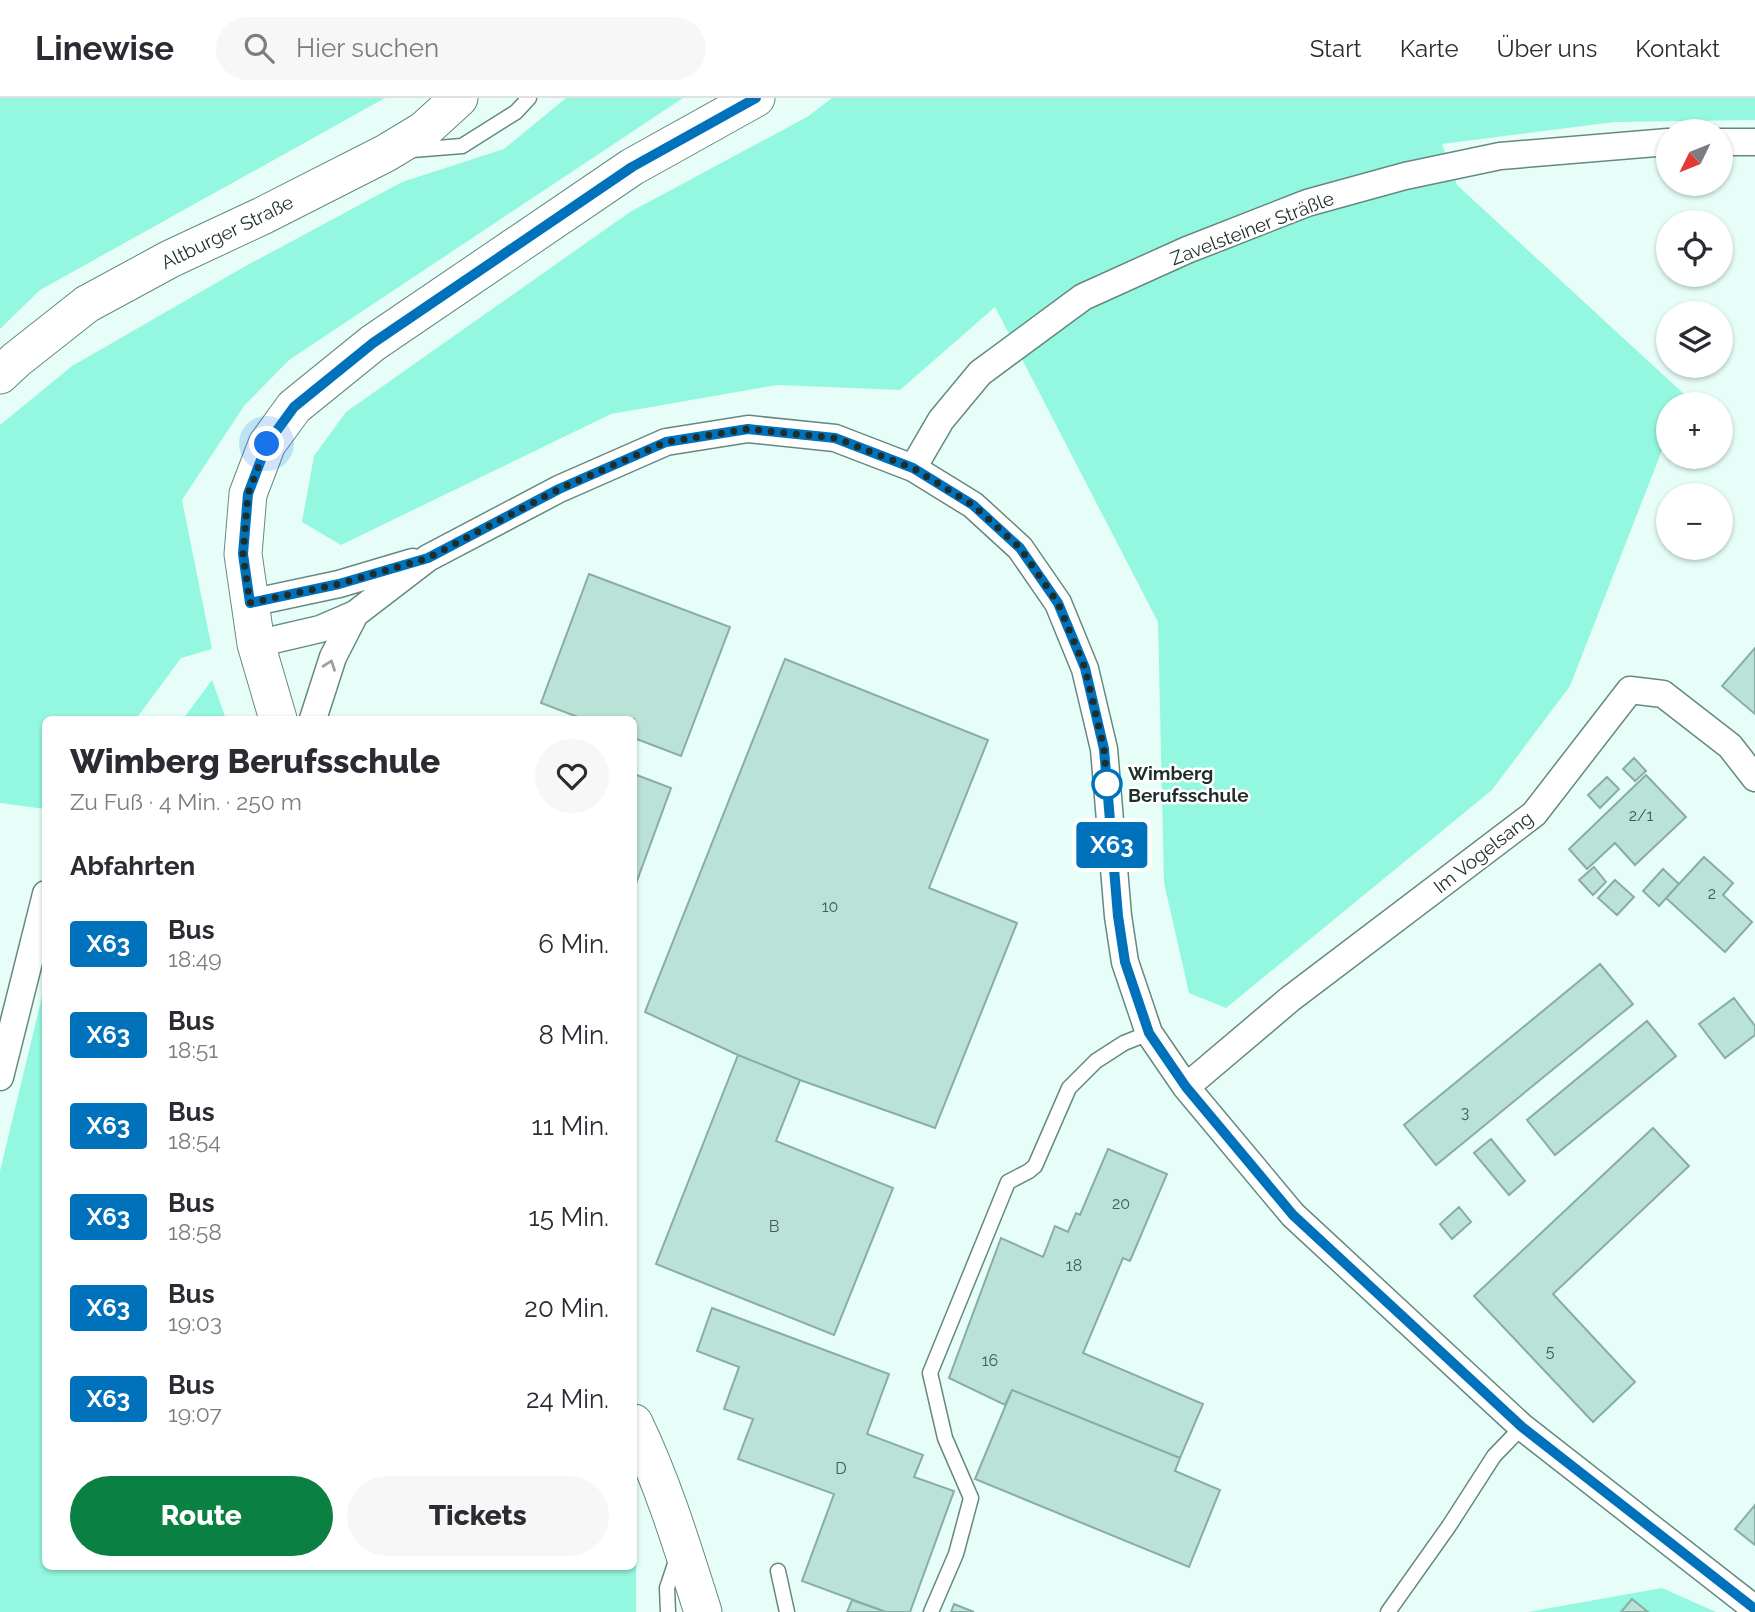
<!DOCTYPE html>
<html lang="de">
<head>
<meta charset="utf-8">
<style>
  :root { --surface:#fff; --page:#f7f7f7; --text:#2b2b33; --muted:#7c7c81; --line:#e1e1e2; --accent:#0b8043 }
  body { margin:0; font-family:Raleway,sans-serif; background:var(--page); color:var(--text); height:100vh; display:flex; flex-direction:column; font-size:26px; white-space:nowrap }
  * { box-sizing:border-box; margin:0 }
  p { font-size:23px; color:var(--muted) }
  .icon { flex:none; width:38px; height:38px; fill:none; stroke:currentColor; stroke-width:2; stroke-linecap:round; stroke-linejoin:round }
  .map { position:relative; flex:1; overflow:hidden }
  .drawer { position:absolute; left:42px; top:618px; width:595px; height:854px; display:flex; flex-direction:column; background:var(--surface); border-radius:10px; box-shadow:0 2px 5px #0004 }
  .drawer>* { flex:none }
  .badge { padding:0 14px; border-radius:5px; font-size:24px; line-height:46px }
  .needle { width:46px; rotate:227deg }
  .controls { position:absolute; left:1656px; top:21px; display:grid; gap:14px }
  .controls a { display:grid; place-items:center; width:77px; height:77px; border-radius:50%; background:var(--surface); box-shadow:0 2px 5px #0004; font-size:35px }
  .you { position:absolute; width:35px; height:35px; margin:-18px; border:5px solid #fff; border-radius:50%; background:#1a73e8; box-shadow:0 0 0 10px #1a73e833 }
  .map>.badge { position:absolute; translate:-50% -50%; box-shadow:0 0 0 4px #fff }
  h2 { padding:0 28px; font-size:26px; line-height:63px }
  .round { display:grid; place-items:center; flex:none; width:74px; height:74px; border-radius:37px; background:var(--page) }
  .overview { display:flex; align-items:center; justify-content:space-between; height:119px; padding:0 28px }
  h1 { font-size:33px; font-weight:800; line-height:52px }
  .primary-button { display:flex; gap:14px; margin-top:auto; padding:14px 28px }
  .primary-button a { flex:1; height:80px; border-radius:42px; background:var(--accent); color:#fff; font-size:28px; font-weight:800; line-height:80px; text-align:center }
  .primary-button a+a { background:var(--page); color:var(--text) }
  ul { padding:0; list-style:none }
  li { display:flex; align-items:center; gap:21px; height:91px; padding:0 28px }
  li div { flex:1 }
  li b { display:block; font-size:26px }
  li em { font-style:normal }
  li .badge { min-width:77px; font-weight:700; text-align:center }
  header { display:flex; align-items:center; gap:42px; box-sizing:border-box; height:98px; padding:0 35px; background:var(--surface); border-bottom:2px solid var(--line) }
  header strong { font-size:33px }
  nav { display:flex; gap:38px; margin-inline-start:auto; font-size:24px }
  .search { width:490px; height:63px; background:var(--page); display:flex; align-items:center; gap:18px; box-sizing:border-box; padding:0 24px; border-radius:38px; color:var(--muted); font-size:26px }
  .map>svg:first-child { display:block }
  .green { fill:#94f7df }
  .building { fill:#bbe2d7; stroke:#88aea3; stroke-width:2 }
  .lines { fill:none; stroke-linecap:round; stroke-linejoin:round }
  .lane-casing { stroke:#658980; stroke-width:17 }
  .street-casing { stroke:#658980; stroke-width:29 }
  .secondary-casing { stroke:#658980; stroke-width:39 }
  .lane { stroke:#fff; stroke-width:14 }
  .street { stroke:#fff; stroke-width:26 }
  .secondary { stroke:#fff; stroke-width:37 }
  .oneway { stroke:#9aa19f }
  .line-casing { stroke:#fff; stroke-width:16 }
  .line { stroke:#0072bc; stroke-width:10 }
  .walk { stroke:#1f2e2a; stroke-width:7; stroke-dasharray:0 12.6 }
  .stop-dot { fill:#fff; stroke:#0072bc; stroke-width:3.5 }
  .labels { text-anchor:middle; stroke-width:5; stroke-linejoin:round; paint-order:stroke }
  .number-label { font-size:16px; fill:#465b55 }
  .street-label { font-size:19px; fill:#1f2e2a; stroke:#fff }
  .stop-label { font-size:19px; font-weight:bold; fill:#1f2e2a; stroke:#fff; text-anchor:start }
</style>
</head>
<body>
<header>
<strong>Linewise</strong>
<div class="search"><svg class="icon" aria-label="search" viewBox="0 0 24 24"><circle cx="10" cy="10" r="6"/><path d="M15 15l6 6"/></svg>Hier suchen</div>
<nav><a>Start</a><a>Karte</a><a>Über uns</a><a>Kontakt</a></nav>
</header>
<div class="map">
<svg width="1755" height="1514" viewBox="0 0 1755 1514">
  <rect width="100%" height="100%" fill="#e7fef8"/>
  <path class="green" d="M0,0H385L40,192L0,231Z
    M566,0H683L289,262L244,308L182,402L212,551L181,560L136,621H46L45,711L0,705V327L72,268L244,169L402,84L504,51Z
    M832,0H1755V22L1615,24L1442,46L1457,87L1684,296L1680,306H1668V337L1570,588L1492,692L1226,910L1189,895L1164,785L1158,524L995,209L900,292L777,287L611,316L341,447L302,424L314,358L346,314L630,114L807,19Z
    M212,582L226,621H183Z
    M45,886L46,1468H634V1399L636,1404V1514H0V1073Z
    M1662,1490L1716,1514H1528Z"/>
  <path class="building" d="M589,476L730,529L681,658L634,640V621H583L541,605Z
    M1755,550V616L1722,588Z
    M785,561L988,642L929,790L1017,825L935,1030L800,982L738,957L645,914Z
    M1634,660L1646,673L1635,683L1623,671Z
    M634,676L671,690L634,791Z
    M1646,677L1686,719L1635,767L1615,745L1587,771L1569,751Z
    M1607,679L1619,691L1600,710L1588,697Z
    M1704,759L1733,785L1723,797L1752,824L1725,854L1666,800Z
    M1594,769L1606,784L1593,797L1579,782Z
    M1663,771L1679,786L1659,808L1643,793Z
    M1615,782L1634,799L1617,817L1598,800Z
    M1600,866L1633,906L1436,1067L1404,1027Z
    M1734,900L1755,928V937L1725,960L1699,926Z
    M1647,923L1676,958L1555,1057L1527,1022Z
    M738,957L800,982L776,1043L893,1090L834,1237L656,1166Z
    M1653,1030L1689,1068L1553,1196L1635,1284L1593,1324L1474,1198Z
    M1491,1041L1525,1083L1509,1097L1474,1055Z
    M1108,1051L1167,1076L1130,1163L1123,1160L1083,1255L1203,1306L1180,1360L1012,1292L1005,1307L949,1280L1001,1140L1043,1159L1055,1128L1068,1134L1076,1115L1080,1117Z
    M1459,1109L1471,1124L1452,1141L1440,1126Z
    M712,1210L889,1276L867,1336L923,1357L914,1379L954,1393L910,1514H886L802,1483L834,1396L738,1361L753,1321L724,1311L739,1269L697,1253Z
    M1012,1292L1180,1360L1175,1373L1220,1392L1189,1469L975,1381Z
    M1755,1407V1447L1735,1431Z
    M1632,1501L1648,1514H1621Z
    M852,1502L886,1514H847Z
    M954,1506L974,1514H951Z"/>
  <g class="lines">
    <defs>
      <path id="lane" d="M412,52L462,48L516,14L529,0
        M778,1473L787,1514
        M668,1514L667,1490L677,1460
        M931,1514L956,1456L971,1400L945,1340L930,1275L1008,1084L1029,1073L1035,1068L1069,990L1096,963L1124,945L1149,935
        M1388,1514L1449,1428L1494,1358L1522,1329"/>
      <path id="street" d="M1720,44H1755
        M913,370L941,322L980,275L1083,199L1187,152L1307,105L1405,78L1500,58L1668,44
        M250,505L339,486L413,464
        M256,546L320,531L355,516L428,460L559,391L666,344L748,331L835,340L913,370L973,407L1020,450L1058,505L1085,571L1104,651L1118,818L1125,864L1149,935L1186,989L1293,1117L1522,1329L1755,1511
        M313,621L333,559L355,516
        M0,979L46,796
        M1186,989L1290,901L1534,716L1630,592L1663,596L1730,648L1755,680"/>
      <path id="secondary" d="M0,277L16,262L87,206L170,161L262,118L386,55L424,32L459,0
        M278,621L256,546L243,456L248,396L267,346L294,309L373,245L632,69L756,0
        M634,1325C663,1385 683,1451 703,1514"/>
    </defs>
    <use href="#lane" class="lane-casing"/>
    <use href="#street" class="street-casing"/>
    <use href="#secondary" class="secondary-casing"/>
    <use href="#lane" class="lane"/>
    <use href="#street" class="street"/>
    <use href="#secondary" class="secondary"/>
  </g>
  <defs><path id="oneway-chevron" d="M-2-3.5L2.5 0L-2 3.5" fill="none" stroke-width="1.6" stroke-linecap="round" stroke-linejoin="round" transform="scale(1.75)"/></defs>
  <use class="oneway" href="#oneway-chevron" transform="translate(330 567) rotate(-70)"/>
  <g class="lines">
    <defs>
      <path id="line" d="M756,0L632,69L373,245L294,309L267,346L248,396L243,456L250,505L339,486L428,460L559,391L666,344L748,331L835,340L913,370L973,407L1020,450L1058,505L1085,570L1104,651L1118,818L1125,864L1149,935L1186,989L1293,1117L1522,1329L1755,1511"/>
    </defs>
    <use href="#line" class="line-casing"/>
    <use href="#line" class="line"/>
    <path class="walk" d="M267,346L248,396L243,456L250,505L339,486L428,460L559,391L666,344L748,331L835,340L913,370L973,407L1020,450L1058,505L1085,570L1104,651L1108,697L1107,686"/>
  </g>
  <circle class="stop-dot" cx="1107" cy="686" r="14"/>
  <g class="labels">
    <g class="number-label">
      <text x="1641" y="723">2/1</text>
      <text x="1712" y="801">2</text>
      <text x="830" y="814">10</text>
      <text x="1465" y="1020">3</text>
      <text x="1121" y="1111">20</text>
      <text x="774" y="1134">B</text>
      <text x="1074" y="1173">18</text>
      <text x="1550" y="1259">5</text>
      <text x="990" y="1268">16</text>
      <text x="841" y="1376">D</text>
    </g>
    <g class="street-label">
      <text transform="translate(1252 130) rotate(-21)" y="7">Zavelsteiner Sträßle</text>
      <text transform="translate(227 134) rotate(-26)" y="7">Altburger Straße</text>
      <text transform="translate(1483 754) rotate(-38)" y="7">Im Vogelsang</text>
    </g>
    <g class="stop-label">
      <text x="1128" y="682">Wimberg<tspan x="1128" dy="22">Berufsschule</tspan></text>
    </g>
  </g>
</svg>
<div class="controls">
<a><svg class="needle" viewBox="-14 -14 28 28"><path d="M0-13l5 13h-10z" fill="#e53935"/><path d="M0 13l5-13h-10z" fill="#7c7c81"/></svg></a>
<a><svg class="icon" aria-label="locate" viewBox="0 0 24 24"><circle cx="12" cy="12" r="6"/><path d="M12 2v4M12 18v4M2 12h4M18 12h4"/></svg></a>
<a><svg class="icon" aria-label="layers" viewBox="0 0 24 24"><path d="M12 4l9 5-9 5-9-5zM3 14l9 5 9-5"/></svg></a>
<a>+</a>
<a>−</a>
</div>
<div class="you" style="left:267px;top:346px"></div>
<b class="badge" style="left:1112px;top:747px;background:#0072bc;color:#fff">X63</b>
<section class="drawer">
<div class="overview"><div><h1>Wimberg Berufsschule</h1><p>Zu Fuß · 4 Min. · 250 m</p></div><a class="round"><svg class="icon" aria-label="heart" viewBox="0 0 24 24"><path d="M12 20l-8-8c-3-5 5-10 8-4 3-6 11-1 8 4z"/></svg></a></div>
<h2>Abfahrten</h2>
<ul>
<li><span class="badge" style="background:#0072bc;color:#fff">X63</span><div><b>Bus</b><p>18:49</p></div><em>6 Min.</em></li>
<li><span class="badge" style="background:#0072bc;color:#fff">X63</span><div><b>Bus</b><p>18:51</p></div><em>8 Min.</em></li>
<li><span class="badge" style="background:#0072bc;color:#fff">X63</span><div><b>Bus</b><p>18:54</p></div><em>11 Min.</em></li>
<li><span class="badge" style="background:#0072bc;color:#fff">X63</span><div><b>Bus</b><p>18:58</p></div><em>15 Min.</em></li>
<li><span class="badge" style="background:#0072bc;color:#fff">X63</span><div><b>Bus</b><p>19:03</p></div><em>20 Min.</em></li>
<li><span class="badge" style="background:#0072bc;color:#fff">X63</span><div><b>Bus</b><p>19:07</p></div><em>24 Min.</em></li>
</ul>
<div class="primary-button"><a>Route</a><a>Tickets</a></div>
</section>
</div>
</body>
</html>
